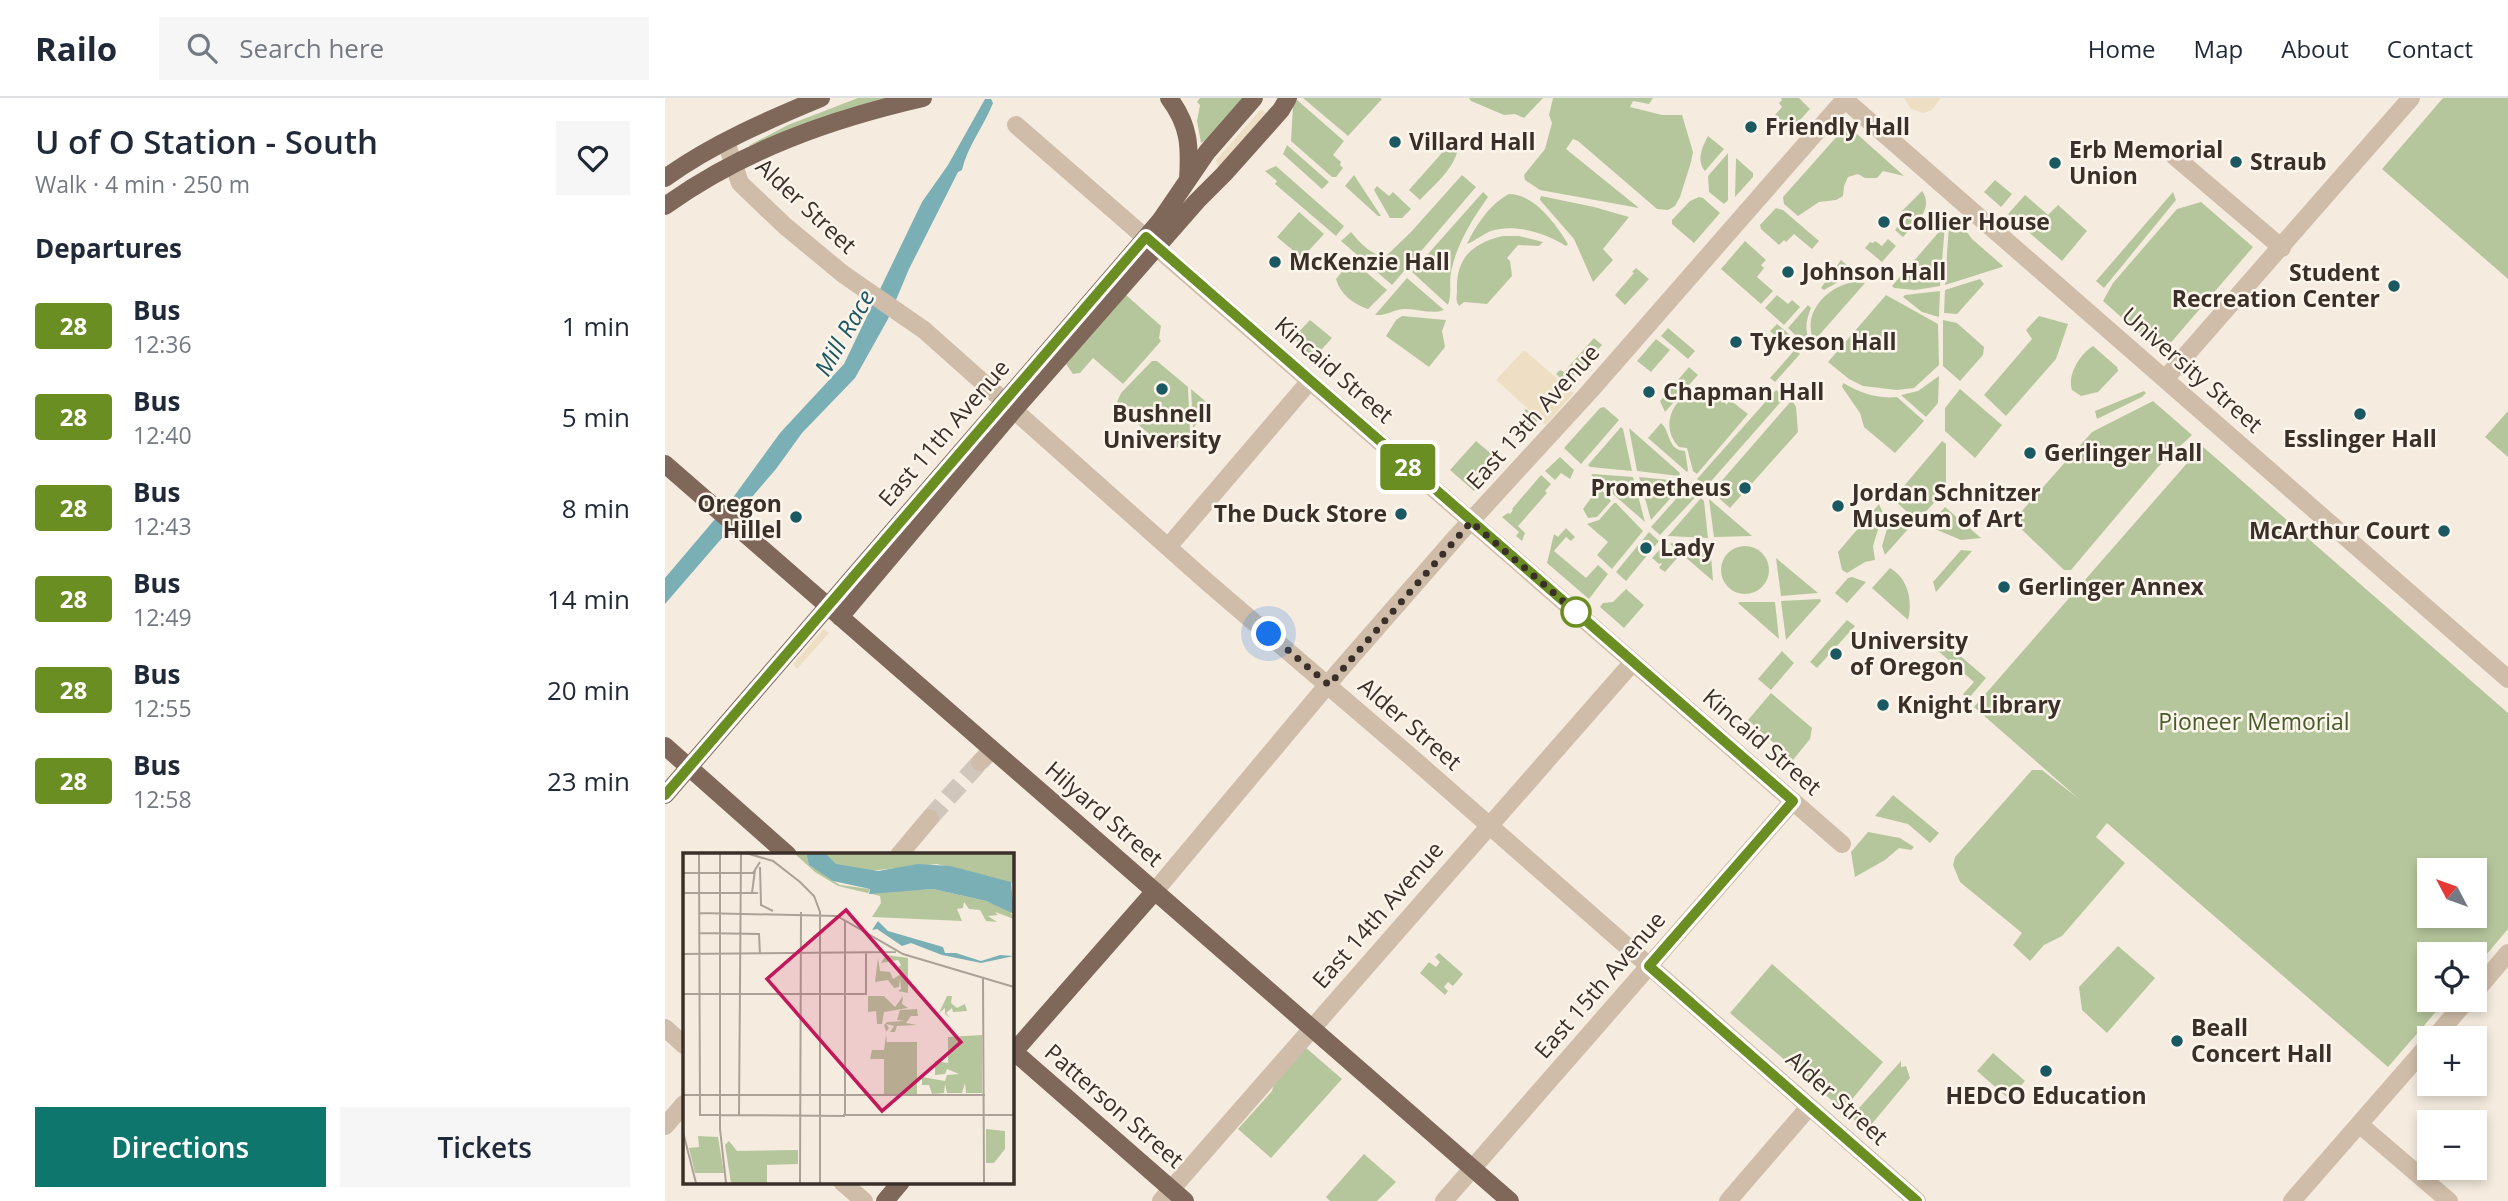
<!DOCTYPE html>
<html lang="en">
<head>
<meta charset="utf-8">
<style>
  :root { --surface:#fff; --page:#f6f6f7; --text:#1f2937; --muted:#747a83; --line:#e0e1e3; --accent:#0f766e }
  body { margin:0; font-family:"Open Sans",sans-serif; background:var(--page); color:var(--text); height:100vh; display:flex; flex-direction:column; font-size:26px; white-space:nowrap }
  * { box-sizing:border-box; margin:0 }
  p { font-size:23px; color:var(--muted) }
  .icon { flex:none; width:38px; height:38px; fill:none; stroke:currentColor; stroke-width:2; stroke-linecap:round; stroke-linejoin:round }
  .map { position:relative; flex:1; overflow:hidden }
  .details { display:flex; flex-direction:column; background:var(--surface); width:665px }
  .details>* { flex:none }
  .badge { padding:0 14px; border-radius:5px; font-size:24px; line-height:46px }
  .needle { width:46px; rotate:311deg }
  .controls { position:absolute; left:1752px; top:760px; display:grid; gap:14px }
  .controls a { display:grid; place-items:center; width:70px; height:70px; border-radius:0px; background:var(--surface); box-shadow:0 4px 10px #0003; font-size:35px }
  .you { position:absolute; width:35px; height:35px; margin:-18px; border:5px solid #fff; border-radius:50%; background:#1a73e8; box-shadow:0 0 0 10px #1a73e833 }
  .map>.badge { position:absolute; translate:-50% -50%; box-shadow:0 0 0 4px #fff }
  h2 { padding:0 35px; font-size:26px; line-height:63px }
  .round { display:grid; place-items:center; flex:none; width:74px; height:74px; border-radius:0px; background:var(--page) }
  .overview { display:flex; align-items:center; justify-content:space-between; height:119px; padding:0 35px }
  h1 { font-size:33px; font-weight:600; line-height:52px }
  .action { display:flex; gap:14px; margin-top:auto; padding:14px 35px }
  .action a { flex:1; height:80px; border-radius:0px; background:var(--accent); color:#fff; font-size:28px; font-weight:600; line-height:80px; text-align:center }
  .action a+a { background:var(--page); color:var(--text) }
  ul { padding:0; list-style:none }
  li { display:flex; align-items:center; gap:21px; height:91px; padding:0 35px }
  li div { flex:1 }
  li b { display:block; font-size:26px }
  li em { font-style:normal }
  li .badge { min-width:77px; font-weight:700; text-align:center }
  header { display:flex; align-items:center; gap:42px; box-sizing:border-box; height:98px; padding:0 35px; background:var(--surface); border-bottom:2px solid var(--line) }
  header strong { font-size:33px }
  nav { display:flex; gap:38px; margin-inline-start:auto; font-size:24px }
  .search { width:490px; height:63px; background:var(--page); display:flex; align-items:center; gap:18px; box-sizing:border-box; padding:0 24px; border-radius:0px; color:var(--muted); font-size:26px }
  main { display:flex; flex:1; min-height:0 }
  .map>svg:first-child { display:block }
  .green { fill:#b6c69c; fill-rule:evenodd }
  .plaza { fill:#eedec4 }
  .water { fill:#7aafb5 }
  .lines { fill:none; stroke-linecap:round; stroke-linejoin:round }
  .minor-tunnel { stroke:#d0c6bb; stroke-width:18; stroke-dasharray:18 9; stroke-linecap:butt }
  .minor { stroke:#cfbda9; stroke-width:18 }
  .major { stroke:#7f6859; stroke-width:18 }
  .line-casing { stroke:#fff; stroke-width:16 }
  .line { stroke:#6b8e23; stroke-width:10 }
  .walk { stroke:#3b3029; stroke-width:7; stroke-dasharray:0 12.6 }
  .poi-dot { fill:#1a5862; stroke:#fcf5ec; stroke-width:2.5 }
  .stop-dot { fill:#fff; stroke:#6b8e23; stroke-width:3.5 }
  .labels { text-anchor:middle; stroke-width:5; stroke-linejoin:round; paint-order:stroke }
  .poi-label { font-size:23px; font-weight:bold; fill:#3b3029; stroke:#fcf5ec; text-anchor:start }
  .street-label { font-size:23px; fill:#3b3029; stroke:#fcf5ec }
  .park-label { font-size:23px; fill:#475c2a; stroke:#fcf5ec }
  .water-label { font-size:24px; font-style:italic; fill:#1a5862; stroke:#fcf5ec }
  .inset-road { fill:none; stroke:#aba196; stroke-width:2 }
  .view { fill:#c2185b; fill-opacity:0.15; stroke:#c2185b; stroke-width:3.5 }
  .inset-edge { fill:none; stroke:#3b3029; stroke-width:3.5 }
</style>
</head>
<body>
<header>
<strong>Railo</strong>
<div class="search"><svg class="icon" aria-label="search" viewBox="0 0 24 24"><circle cx="10" cy="10" r="6"/><path d="M15 15l6 6"/></svg>Search here</div>
<nav><a>Home</a><a>Map</a><a>About</a><a>Contact</a></nav>
</header>
<main>
<section class="details">
<div class="overview"><div><h1>U of O Station - South</h1><p>Walk · 4 min · 250 m</p></div><a class="round"><svg class="icon" aria-label="heart" viewBox="0 0 24 24"><path d="M12 20l-8-8c-3-5 5-10 8-4 3-6 11-1 8 4z"/></svg></a></div>
<h2>Departures</h2>
<ul>
<li><span class="badge" style="background:#6b8e23;color:#fff">28</span><div><b>Bus</b><p>12:36</p></div><em>1 min</em></li>
<li><span class="badge" style="background:#6b8e23;color:#fff">28</span><div><b>Bus</b><p>12:40</p></div><em>5 min</em></li>
<li><span class="badge" style="background:#6b8e23;color:#fff">28</span><div><b>Bus</b><p>12:43</p></div><em>8 min</em></li>
<li><span class="badge" style="background:#6b8e23;color:#fff">28</span><div><b>Bus</b><p>12:49</p></div><em>14 min</em></li>
<li><span class="badge" style="background:#6b8e23;color:#fff">28</span><div><b>Bus</b><p>12:55</p></div><em>20 min</em></li>
<li><span class="badge" style="background:#6b8e23;color:#fff">28</span><div><b>Bus</b><p>12:58</p></div><em>23 min</em></li>
</ul>
<div class="action"><a>Directions</a><a>Tickets</a></div>
</section>
<div class="map">
<svg width="1843" height="1103" viewBox="0 0 1843 1103">
  <rect width="100%" height="100%" fill="#f5ecdf"/>
  <path class="green" d="M193,0H229L83,48L123,27Z
    M535,0H579L542,42L536,45L532,23L535,7L532,4Z
    M638,0H715L717,1L683,38Z
    M804,0H878L859,20L850,16L839,17L806,3Z
    M888,0H988L984,6L968,3L965,9L997,17H1017L1028,54L1026,64L1015,99L1010,108L1003,112L992,111L913,43L908,41L901,51L974,110L875,92L860,82L859,77L880,51L887,25L884,17Z
    M1116,0H1134L1145,11L1127,31L1110,17L1117,9L1114,5L1117,2Z
    M1778,0H1843V181L1717,71Z
    M632,2L679,43L668,57L676,64L675,67L678,70L671,79H667L626,43L628,8Z
    M1182,27L1239,78L1218,73L1212,80H1200L1193,76L1183,79L1179,88L1178,98L1171,102L1154,104L1133,118L1119,106L1118,99Z
    M1043,38L1059,51L1040,73C1031,63 1037,49 1043,38Z
    M788,39L793,42C796,66 770,86 755,102L744,92L776,56L781,43Z
    M622,47L664,84L657,91L618,56Z
    M1063,55V102L1059,106L1044,94L1043,78Z
    M1071,60L1088,75V79L1070,99Z
    M611,68L679,128L671,138L610,86L612,83L600,73Z
    M689,77L716,118H713L680,88Z
    M797,77L811,89L727,187L676,143L686,134C696,146 704,155 720,159L746,134Z
    M1330,82L1347,96L1336,109L1319,94Z
    M712,88L724,98L728,94L746,111L737,120H725L709,92Z
    M1257,93C1270,111 1249,126 1238,139L1230,132L1240,120L1235,115Z
    M818,94L823,99C807,122 792,145 786,174C784,185 787,196 783,207L747,174Z
    M1508,94L1511,102L1439,190L1431,183Z
    M844,96C869,96 891,126 903,146L901,148C881,135 850,125 826,133C818,136 810,143 802,146C811,127 825,106 844,96Z
    M1360,97L1383,117L1393,107L1422,133L1397,163L1343,116Z
    M876,98L929,109L964,119L938,151L948,162L928,184L909,141L875,102Z
    M1034,99L1038,100L1055,115L1029,145L1007,126V122L1025,103Z
    M1536,104L1588,149L1497,255L1438,203L1448,185L1512,111Z
    M1111,110L1118,112L1154,143L1147,151L1129,136L1121,144L1119,142L1114,147L1096,131L1095,127Z
    M634,114L659,136L637,160L612,139Z
    M1291,125L1298,129L1307,141L1338,168L1337,169L1280,187L1284,126Z
    M1280,127L1275,188L1250,192L1229,190L1227,188Z
    M838,138H854L878,144L874,148L853,147L842,160L845,163L847,178L822,206L799,204L794,208C790,202 792,198 792,192C791,159 808,145 838,138Z
    M1223,141L1231,148L1217,164L1200,150L1205,144L1208,145L1210,143L1217,148Z
    M1080,143L1101,162L1096,167L1099,170L1092,179L1108,193L1096,206L1056,171Z
    M687,162L722,192L703,211C688,206 675,196 671,181Z
    M1176,162L1197,181L1175,183L1159,192L1156,190Z
    M971,170L984,181L960,207L950,197L969,175L967,174Z
    M742,180L779,212C765,217 753,210 738,211C728,212 721,218 710,217Z
    M1315,181L1319,186L1292,216L1279,215L1280,192Z
    M1188,184L1200,185L1149,243C1136,215 1162,189 1188,184Z
    M1275,193L1274,219L1257,214L1238,199L1240,197Z
    M461,197L496,228L494,240L496,243L458,286L428,260L415,275L408,276L401,266Z
    M1112,197L1123,206L1127,202L1135,209L1119,227L1100,210Z
    M1221,197L1273,226L1274,267L1249,290L1232,292L1198,288L1184,281L1163,264Z
    M1143,207L1146,210C1141,222 1139,234 1146,246L1143,249L1123,230Z
    M737,218L781,222L777,233L780,249L764,269L721,238L731,222Z
    M1374,218L1403,226L1391,261L1341,318L1319,297L1367,241L1361,232Z
    M645,222L667,240L647,262L631,248L633,244L628,240Z
    M1278,222L1292,225L1319,249L1318,257L1295,283L1278,268Z
    M1112,226L1140,250L1138,252L1119,236L1116,239L1135,256L1110,284L1105,280L1128,254L1105,233Z
    M1003,230L1030,253L1023,261L996,238Z
    M929,240L937,247L901,285L891,276L895,272L899,274Z
    M991,241L1005,252L986,274L972,263Z
    M1428,248L1452,269L1453,273L1433,294L1416,298L1407,292C1402,277 1415,256 1428,248Z
    M487,263H492L523,289L525,334L511,351H502L456,312L457,309L452,304L456,295Z
    M1024,269L1033,277L1000,314L995,303Z
    M1274,278L1273,305L1261,319L1236,297L1253,293Z
    M1178,285C1196,295 1212,301 1232,299L1259,323L1230,355L1199,329L1195,315L1177,289Z
    M1039,290L1056,293L1061,307L1065,302L1083,316L1032,376L1028,373L1022,350L1014,349C992,327 1011,293 1039,290Z
    M526,291L546,308L528,330Z
    M1295,291L1337,327L1310,360L1280,333V310Z
    M1111,292L1120,299L1041,389L1032,381Z
    M1479,293L1481,295L1477,299L1432,321L1430,313Z
    M1127,302L1131,309L1133,334L1065,410L1047,394Z
    M1488,303L1527,337L1493,369L1406,472H1399L1348,423L1427,334Z
    M939,309L954,322L916,366L899,350L935,310Z
    M861,311L873,322L857,340L848,332L860,319L857,315Z
    M1843,313V359L1820,339Z
    M996,325C1006,334 1002,352 1020,353L1023,372L1022,374L983,340Z
    M956,329L958,331L967,373L925,369L923,367Z
    M964,330L1015,375L1014,378L972,373Z
    M811,343L835,363L809,393L785,372Z
    M1277,343L1281,346V392L1252,423L1228,401Z
    M1537,348L1843,615V831L1810,870V856H1764V901H1782L1723,969L1442,725L1431,739L1460,765L1397,838L1379,847L1365,863L1348,847L1357,835L1295,784L1288,767L1290,759L1367,672H1377L1414,701L1309,609ZM1764,772H1810V817H1764Z
    M895,359L909,372L905,381L896,375L890,382L880,373Z
    M928,376L968,379L980,424L926,377Z
    M876,377L886,386L880,393L882,395L853,428L860,435L857,443L851,438L854,434L837,419L843,415L845,416L848,412L847,411Z
    M974,379L1015,383L1019,385L986,422Z
    M1026,384L1036,393L995,437L986,429Z
    M934,389L946,403L932,419L923,420L918,411Z
    M1036,400L1039,403L1043,440L1003,438Z
    M1044,401L1087,438L1049,439Z
    M949,405H951L978,433L947,471L932,457L943,444L922,426L934,422Z
    M1214,406L1218,415L1208,448L1210,462L1200,464L1182,475L1177,472L1173,454Z
    M1280,409L1316,440L1296,442L1263,428Z
    M1227,414L1244,430L1220,457L1217,448Z
    M901,430L910,439L906,443L901,439L889,453L921,480L933,467L943,476L924,501L882,465L889,436L893,439Z
    M984,434L994,443L961,483L951,474Z
    M1007,445H1045L1048,483L1005,446Z
    M1056 472a24 24 0 1 1 48 0a24 24 0 1 1-48 0Z
    M998,448L1013,459L1000,474L994,470L997,465L994,466L987,460Z
    M1296,452L1307,453L1271,494L1268,484Z
    M1111,460L1153,495L1116,498Z
    M1225,470C1243,480 1248,503 1243,522L1207,490Z
    M1187,479L1201,484L1182,505L1170,495L1183,480Z
    M961,491L979,507L959,530L935,509L938,505L948,504Z
    M1155,501L1156,503L1121,542L1116,503Z
    M1075,504H1110L1114,541L1073,505Z
    M1182,522L1190,528L1152,570L1145,564Z
    M1279,544L1321,580L1303,601L1298,596L1309,584L1272,552Z
    M1117,553L1129,565L1106,592L1093,581Z
    M1106,595L1147,630L1145,641L1128,662L1083,622Z
    M1228,697L1274,735L1265,745L1243,726L1210,718Z
    M1203,734L1235,740L1249,749L1246,752L1234,750L1220,762L1190,779L1186,754Z
    M1453,848L1490,880L1442,935L1417,912L1414,889Z
    M774,855L798,876L788,888L783,884L779,889L783,893L780,897L755,875L764,864L771,869L775,864L770,859Z
    M1107,866L1218,964L1178,1012L1065,915Z
    M640,949L677,981L606,1060L573,1031L607,993L609,986Z
    M1328,955L1360,983L1344,1001L1312,973Z
    M1236,963V969L1241,968L1245,980L1201,1033L1186,1019Z
    M699,1056L731,1084L712,1103H665L661,1099Z"/>
  <path class="plaza" d="M1239,0H1276L1267,12L1258,15L1246,11Z
    M596,11L601,15L553,69L551,62Z
    M859,252L909,295L881,327L831,282Z
    M159,531L164,535L132,571L128,566Z"/>
  <path class="water" d="M320,1H326L328,5C319,28 302,49 297,72L293,74L244,171L223,221L190,280L137,335L111,371L57,434V440L0,506V480L67,401L115,335L179,266L257,104L283,67Z"/>
  <g class="lines">
    <path class="minor-tunnel" d="M265,720L315,664"/>
    <path class="minor" d="M1178,0L1843,581
      M351,27L1177,746
      M61,44L75,85L120,128L178,176L259,232L541,483L745,658L1252,1103
      M1509,58L1617,150
      M1500,281L1746,0
      M503,449L644,284
      M315,664L327,652
      M234,757L265,720
      M490,793L675,572L792,438L925,293L1181,0
      M1810,894L1843,855
      M0,930L19,947
      M1769,940L1803,901
      M1694,1026L1784,1103
      M0,1028L19,1006
      M177,1084L199,1103
      M496,1103L968,564
      M779,1103L1128,703
      M1063,1103L1144,1009
      M1627,1103L1764,946"/>
    <path class="major" d="M504,0C525,28 525,49 523,82
      M0,80C47,46 103,22 156,0
      M0,108C78,52 166,21 258,0
      M0,366L845,1103
      M175,519L349,312L532,103L559,76L616,12L623,0
      M0,648L123,757
      M0,697L495,123L542,54L589,0
      M346,951L520,1103
      M346,957L490,793
      M220,1103L236,1084"/>
  </g>
  <g class="lines">
    <defs>
      <path id="line" d="M0,697L481,139L1128,703L984,868L1252,1103"/>
    </defs>
    <use href="#line" class="line-casing"/>
    <use href="#line" class="line"/>
    <path class="walk" d="M604,536L664,587L806,424L911,514"/>
  </g>
  <g class="poi-dot">
    <circle cx="1086" cy="29" r="7"/>
    <circle cx="730" cy="44" r="7"/>
    <circle cx="1571" cy="64" r="7"/>
    <circle cx="1390" cy="65" r="7"/>
    <circle cx="1219" cy="124" r="7"/>
    <circle cx="610" cy="164" r="7"/>
    <circle cx="1123" cy="174" r="7"/>
    <circle cx="1729" cy="188" r="7"/>
    <circle cx="1071" cy="244" r="7"/>
    <circle cx="497" cy="291" r="7"/>
    <circle cx="984" cy="294" r="7"/>
    <circle cx="1695" cy="316" r="7"/>
    <circle cx="1365" cy="355" r="7"/>
    <circle cx="1080" cy="390" r="7"/>
    <circle cx="1173" cy="408" r="7"/>
    <circle cx="736" cy="416" r="7"/>
    <circle cx="131" cy="419" r="7"/>
    <circle cx="1779" cy="433" r="7"/>
    <circle cx="981" cy="450" r="7"/>
    <circle cx="1339" cy="489" r="7"/>
    <circle cx="1171" cy="556" r="7"/>
    <circle cx="1218" cy="607" r="7"/>
    <circle cx="1512" cy="943" r="7"/>
    <circle cx="1381" cy="973" r="7"/>
  </g>
  <circle class="stop-dot" cx="911" cy="514" r="14"/>
  <g class="labels">
    <g class="poi-label">
      <text x="1100" y="37">Friendly Hall</text>
      <text x="744" y="52">Villard Hall</text>
      <text x="1404" y="60">Erb Memorial<tspan x="1404" dy="26">Union</tspan></text>
      <text x="1585" y="72">Straub</text>
      <text x="1233" y="132">Collier House</text>
      <text x="624" y="172">McKenzie Hall</text>
      <text x="1137" y="182">Johnson Hall</text>
      <text x="1715" y="183" text-anchor="end">Student<tspan x="1715" dy="26">Recreation Center</tspan></text>
      <text x="1085" y="252">Tykeson Hall</text>
      <text x="998" y="302">Chapman Hall</text>
      <text x="497" y="324" text-anchor="middle">Bushnell<tspan x="497" dy="26">University</tspan></text>
      <text x="1695" y="349" text-anchor="middle">Esslinger Hall</text>
      <text x="1379" y="363">Gerlinger Hall</text>
      <text x="1066" y="398" text-anchor="end">Prometheus</text>
      <text x="1187" y="403">Jordan Schnitzer<tspan x="1187" dy="26">Museum of Art</tspan></text>
      <text x="117" y="414" text-anchor="end">Oregon<tspan x="117" dy="26">Hillel</tspan></text>
      <text x="722" y="424" text-anchor="end">The Duck Store</text>
      <text x="1765" y="441" text-anchor="end">McArthur Court</text>
      <text x="995" y="458">Lady</text>
      <text x="1353" y="497">Gerlinger Annex</text>
      <text x="1185" y="551">University<tspan x="1185" dy="26">of Oregon</tspan></text>
      <text x="1232" y="615">Knight Library</text>
      <text x="1526" y="938">Beall<tspan x="1526" dy="26">Concert Hall</tspan></text>
      <text x="1381" y="1006" text-anchor="middle">HEDCO Education</text>
    </g>
    <g class="street-label">
      <text transform="translate(141 108) rotate(43)" y="8">Alder Street</text>
      <text transform="translate(669 272) rotate(41)" y="8">Kincaid Street</text>
      <text transform="translate(1527 272) rotate(41)" y="8">University Street</text>
      <text transform="translate(868 319) rotate(-48)" y="8">East 13th Avenue</text>
      <text transform="translate(279 335) rotate(-49)" y="8">East 11th Avenue</text>
      <text transform="translate(745 626) rotate(41)" y="8">Alder Street</text>
      <text transform="translate(1097 644) rotate(41)" y="8">Kincaid Street</text>
      <text transform="translate(439 716) rotate(41)" y="8">Hilyard Street</text>
      <text transform="translate(713 817) rotate(-49)" y="8">East 14th Avenue</text>
      <text transform="translate(935 887) rotate(-49)" y="8">East 15th Avenue</text>
      <text transform="translate(1172 1000) rotate(42)" y="8">Alder Street</text>
      <text transform="translate(449 1008) rotate(41)" y="8">Patterson Street</text>
    </g>
    <g class="park-label">
      <text x="1589" y="632">Pioneer Memorial</text>
    </g>
    <g class="water-label">
      <text transform="translate(180 235) rotate(-60)" y="8">Mill Race</text>
    </g>
  </g>
  <g transform="translate(18 755)">
    <rect width="331" height="331" fill="#f5ecdf"/>
    <path d="M123,0L126,12L157,32L187,36L185,40L250,36L303,48L327,58L331,66L312,59L315,62L305,63L314,69L303,68L297,57L286,56L281,49L280,55L274,56L279,68L189,64L198,50L197,43L155,33L132,19L112,1ZM141,0H331V31L254,11L185,18L151,12ZM203,102L225,105V140L215,138L218,136L217,125L216,134L211,135L205,127L192,129L195,105L197,118L207,119L210,126L218,121L213,115L218,112L215,107L198,110ZM185,143H201L212,154L220,143L219,151L225,155L201,159L199,171H194L193,158L185,159ZM264,143H269L268,150L274,155L282,151L284,158L270,159L269,155L263,160L267,165L262,161V155L256,160ZM217,157L234,156L235,163H228L223,170L234,172L214,173L212,179H207L211,173L203,171L206,175L203,179L201,172L204,169L221,168L214,167ZM203,182L204,189H234V241H201V206H187L189,197H201ZM299,182V240H283L282,230L279,240H264L262,231L261,240L249,241L246,232H239V224L262,228L264,222L276,221L264,216L262,221L252,222V208L265,210V184ZM303,276L322,278V296L311,310H303ZM15,283L35,284L41,320H12L6,295L16,294ZM46,288L54,298L115,297V311L84,312V330H48L42,292Z" fill="#b6c69c"/>
    <path d="M123,0H142L153,11L195,18L235,11L267,13L328,29L331,61L303,48L250,36L186,41L187,36L150,28L126,12ZM195,68L205,78L260,94L262,100H273L298,108L317,102L331,103L298,110L259,102L228,90L219,93L194,76L189,77Z" fill="#7aafb5"/>
    <path class="inset-road" d="M16,0L17,262H37M37,0V276L43,330M63,0L90,8L117,29L131,43L137,59V330M77,14L78,52L90,58M0,20H70L77,9M0,40H75M69,40L72,17M17,60L154,63L220,101L331,134M16,80L76,81L77,101M0,101L213,99M300,125L301,330M0,141H137M137,141H183V100M0,242H137M137,242H302M37,262L162,263M56,262L58,0M160,262H331M162,262V67M0,279L13,330M117,330L118,59"/>
    <path class="view" d="M163,57L278,189L199,258L84,126Z"/>
    <rect width="331" height="331" class="inset-edge"/>
  </g>
</svg>
<div class="controls">
<a><svg class="needle" viewBox="-14 -14 28 28"><path d="M0-13l5 13h-10z" fill="#e53935"/><path d="M0 13l5-13h-10z" fill="#747a83"/></svg></a>
<a><svg class="icon" aria-label="locate" viewBox="0 0 24 24"><circle cx="12" cy="12" r="6"/><path d="M12 2v4M12 18v4M2 12h4M18 12h4"/></svg></a>
<a>+</a>
<a>−</a>
</div>
<div class="you" style="left:604px;top:536px"></div>
<b class="badge" style="left:743px;top:369px;background:#6b8e23;color:#fff">28</b>
</div>
</main>
</body>
</html>
